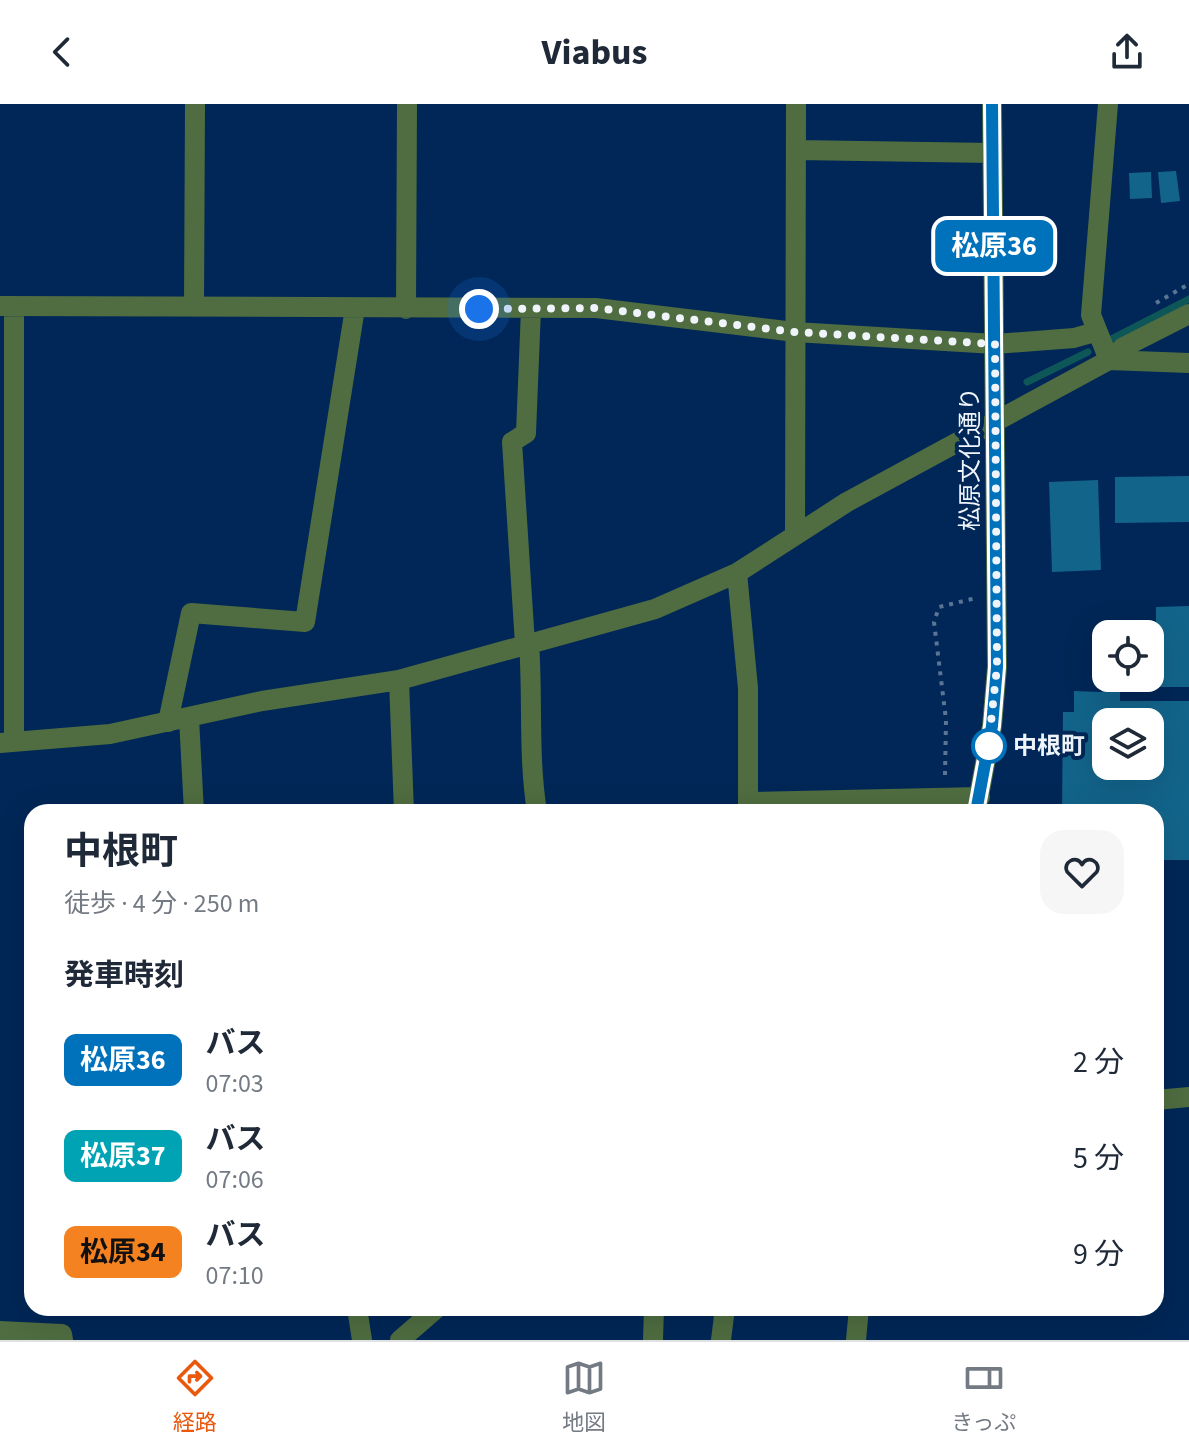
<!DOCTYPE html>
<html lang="ja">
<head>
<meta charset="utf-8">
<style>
  :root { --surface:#fff; --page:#f6f6f7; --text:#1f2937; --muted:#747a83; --line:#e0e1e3; --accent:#ea580c }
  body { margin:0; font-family:"Source Sans 3","Noto Sans JP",sans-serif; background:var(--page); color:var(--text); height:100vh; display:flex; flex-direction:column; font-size:30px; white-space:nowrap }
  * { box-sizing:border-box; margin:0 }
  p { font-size:26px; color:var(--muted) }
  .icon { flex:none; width:44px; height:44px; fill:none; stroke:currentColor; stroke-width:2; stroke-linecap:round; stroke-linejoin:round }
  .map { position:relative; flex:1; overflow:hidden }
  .drawer { position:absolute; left:24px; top:700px; width:1140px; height:512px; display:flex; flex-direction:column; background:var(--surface); border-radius:24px; box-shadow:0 8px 32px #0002 }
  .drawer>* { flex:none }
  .badge { padding:0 16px; border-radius:12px; font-size:28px; line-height:52px }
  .tools { position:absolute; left:1092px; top:516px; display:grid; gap:16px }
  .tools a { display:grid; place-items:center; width:72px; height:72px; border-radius:16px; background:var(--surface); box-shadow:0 8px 32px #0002; font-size:40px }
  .you { position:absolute; width:40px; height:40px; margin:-20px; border:6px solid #fff; border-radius:50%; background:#1a73e8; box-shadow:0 0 0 12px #1a73e833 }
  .map>.badge { position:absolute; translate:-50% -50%; box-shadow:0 0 0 4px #fff }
  h2 { padding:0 40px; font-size:30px; line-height:72px }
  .round { display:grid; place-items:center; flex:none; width:84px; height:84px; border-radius:24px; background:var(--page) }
  .summary { display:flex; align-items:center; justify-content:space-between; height:136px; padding:0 40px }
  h1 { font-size:38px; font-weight:700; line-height:60px }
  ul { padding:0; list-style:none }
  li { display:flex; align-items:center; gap:24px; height:96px; padding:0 40px }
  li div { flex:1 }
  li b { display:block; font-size:30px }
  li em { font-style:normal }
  li .badge { min-width:88px; font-weight:700; text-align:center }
  header { display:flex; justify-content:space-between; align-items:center; height:104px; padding:0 40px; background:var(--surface); font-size:36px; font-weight:700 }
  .tab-bar { display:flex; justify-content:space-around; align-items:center; height:112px; border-top:2px solid var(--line); background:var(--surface); font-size:22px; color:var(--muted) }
  .tab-bar a { display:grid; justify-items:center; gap:4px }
  .tab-bar .on { color:var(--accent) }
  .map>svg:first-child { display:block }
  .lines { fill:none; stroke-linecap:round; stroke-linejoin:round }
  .stream { stroke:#0e5758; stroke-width:7 }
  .building { fill:#13648b; fill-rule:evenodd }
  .path { stroke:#5b7595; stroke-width:4; stroke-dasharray:4 6; stroke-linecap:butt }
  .minor { stroke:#4f6d41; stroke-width:20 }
  .line-casing { stroke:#fff; stroke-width:18 }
  .line { stroke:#0072bc; stroke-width:12 }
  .walk { stroke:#eff4fa; stroke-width:8; stroke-dasharray:0 14.4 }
  .stop-dot { fill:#fff; stroke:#0072bc; stroke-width:4 }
  .labels { text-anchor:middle; stroke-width:8; stroke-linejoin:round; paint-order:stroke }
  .street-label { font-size:24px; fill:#eff4fa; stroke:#002757 }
  .stop-label { font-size:24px; font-weight:bold; fill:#eff4fa; stroke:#002757; text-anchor:start }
</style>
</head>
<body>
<header><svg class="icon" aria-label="back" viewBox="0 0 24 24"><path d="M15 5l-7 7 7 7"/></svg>Viabus<svg class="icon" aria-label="share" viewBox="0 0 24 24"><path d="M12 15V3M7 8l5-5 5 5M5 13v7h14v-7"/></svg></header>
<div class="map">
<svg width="1189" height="1236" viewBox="0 0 1189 1236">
  <rect width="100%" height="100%" fill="#002757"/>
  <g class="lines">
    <path class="stream" d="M1111,235L1189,195
      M1027,278L1088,248"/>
  </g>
  <path class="building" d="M1176,67L1180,97L1161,99L1158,68Z
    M1151,68L1152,94L1130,95L1129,69Z
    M1189,372V418L1115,419V373Z
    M1098,376L1101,466L1052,468L1049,378Z
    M1189,502V583H1156V503Z
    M1103,572L1120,574V597H1189V756H1156V708H1062L1063,608H1074V587L1102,588ZM1106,618H1150V662H1106Z"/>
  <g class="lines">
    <path class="path" d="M1156,199L1189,180
      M945,671L946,616L934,518L939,503L976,494"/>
    <path class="minor" d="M1108,0L1091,211L1109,256L1122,244L1189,210
      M796,46L992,49
      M0,202L596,204L795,228L995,240L1074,234L1095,228
      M14,202V636
      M194,203L195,0
      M406,205L407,0
      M795,430L796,0
      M737,469L748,584V708
      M529,538C533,596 528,651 537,708
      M525,540L512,338L526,329L531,205
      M399,576L404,708
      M189,614L194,708
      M168,618L191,509L305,518L355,204
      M0,639L110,630L262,597L399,576L655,505L737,469L847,398L1109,256L1189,259
      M748,698L980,693
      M976,708L992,622L997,563L992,0
      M1156,996L1189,993
      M357,1204L362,1236
      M0,1227L62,1230L63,1236
      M400,1236L437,1204
      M653,1236L654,1204
      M721,1236L725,1204
      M856,1236L859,1204"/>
  </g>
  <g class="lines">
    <defs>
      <path id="line" d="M976,708L992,622L997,563L992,0"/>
    </defs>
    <use href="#line" class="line-casing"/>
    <use href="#line" class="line"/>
    <path class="walk" d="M479,205L596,204L795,228L995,240L997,563L988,646L989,642"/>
  </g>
  <circle class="stop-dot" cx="989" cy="642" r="16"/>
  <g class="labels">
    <g class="street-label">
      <text transform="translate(970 355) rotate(-90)" y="8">松原文化通り</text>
    </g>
    <g class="stop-label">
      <text x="1013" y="650">中根町</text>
    </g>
  </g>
</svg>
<div class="tools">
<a><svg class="icon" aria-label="locate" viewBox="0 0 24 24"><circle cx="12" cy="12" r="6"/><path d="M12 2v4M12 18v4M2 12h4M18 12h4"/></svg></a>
<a><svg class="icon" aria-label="layers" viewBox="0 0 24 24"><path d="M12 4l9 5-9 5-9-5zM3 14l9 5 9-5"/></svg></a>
</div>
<div class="you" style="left:479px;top:205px"></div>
<b class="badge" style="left:994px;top:142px;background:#0072bc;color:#fff">松原36</b>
<section class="drawer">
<div class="summary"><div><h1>中根町</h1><p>徒歩 · 4 分 · 250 m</p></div><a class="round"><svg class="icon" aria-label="heart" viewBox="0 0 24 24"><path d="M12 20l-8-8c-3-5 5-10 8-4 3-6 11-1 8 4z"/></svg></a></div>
<h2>発車時刻</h2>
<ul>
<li><span class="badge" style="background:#0072bc;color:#fff">松原36</span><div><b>バス</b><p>07:03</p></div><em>2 分</em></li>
<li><span class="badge" style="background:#00a3b4;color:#fff">松原37</span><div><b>バス</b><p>07:06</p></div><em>5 分</em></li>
<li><span class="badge" style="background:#f58220;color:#111">松原34</span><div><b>バス</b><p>07:10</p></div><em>9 分</em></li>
</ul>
</section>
</div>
<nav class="tab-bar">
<a class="on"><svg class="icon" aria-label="directions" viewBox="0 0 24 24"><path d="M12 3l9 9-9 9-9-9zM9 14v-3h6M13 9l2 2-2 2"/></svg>経路</a>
<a><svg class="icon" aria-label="map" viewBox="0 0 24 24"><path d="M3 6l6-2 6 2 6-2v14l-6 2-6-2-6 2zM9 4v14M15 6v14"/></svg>地図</a>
<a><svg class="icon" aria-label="tickets" viewBox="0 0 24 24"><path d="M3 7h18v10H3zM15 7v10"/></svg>きっぷ</a>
</nav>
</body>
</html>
